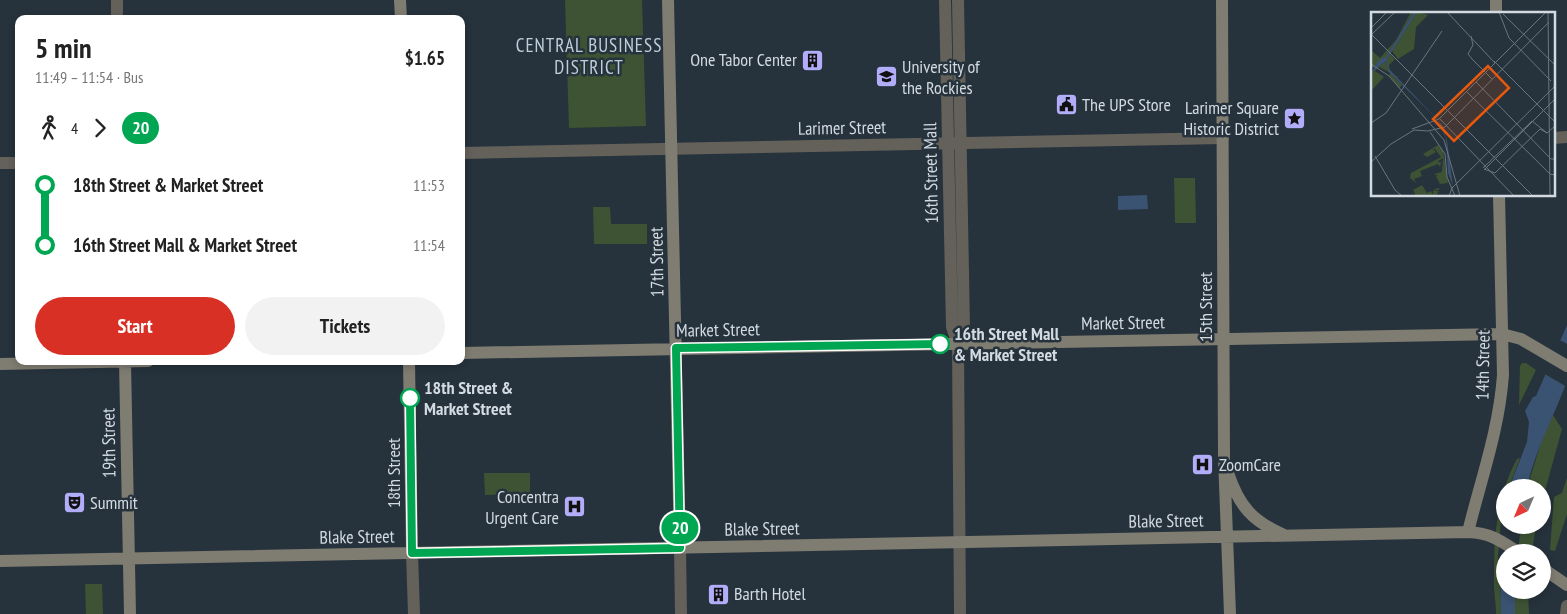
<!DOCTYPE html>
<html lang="en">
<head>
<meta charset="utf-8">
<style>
  :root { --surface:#fff; --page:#f2f2f2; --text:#222; --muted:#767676; --accent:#d93025 }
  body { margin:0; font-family:"PT Sans Narrow",sans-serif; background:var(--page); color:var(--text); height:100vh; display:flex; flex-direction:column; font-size:19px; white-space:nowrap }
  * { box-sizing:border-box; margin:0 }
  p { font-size:16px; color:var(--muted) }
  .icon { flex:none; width:28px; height:28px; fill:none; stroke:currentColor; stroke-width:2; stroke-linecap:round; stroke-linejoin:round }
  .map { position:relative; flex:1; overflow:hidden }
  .drawer { position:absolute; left:15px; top:15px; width:450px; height:350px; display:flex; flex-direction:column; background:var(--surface); border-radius:10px; box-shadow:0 2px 8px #0003 }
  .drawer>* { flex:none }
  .badge { padding:0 10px; border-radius:16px; font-size:18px; line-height:32px }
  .needle { width:32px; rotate:224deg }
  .buttons { position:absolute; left:1496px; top:479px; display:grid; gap:10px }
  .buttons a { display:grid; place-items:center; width:55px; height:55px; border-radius:50%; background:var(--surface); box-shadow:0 2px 8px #0003; font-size:25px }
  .map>.badge { position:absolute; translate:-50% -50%; box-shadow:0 0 0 2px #fff }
  .legs { display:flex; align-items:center; gap:8px; height:55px; padding:0 20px; font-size:16px }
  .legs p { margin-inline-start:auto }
  .headline { display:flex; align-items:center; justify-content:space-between; height:85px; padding:0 20px }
  h1 { font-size:28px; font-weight:800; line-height:38px }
  .button { display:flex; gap:10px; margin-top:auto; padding:10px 20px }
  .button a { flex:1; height:58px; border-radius:30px; background:var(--accent); color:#fff; font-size:20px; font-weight:800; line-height:58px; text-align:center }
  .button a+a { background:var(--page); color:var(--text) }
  ul { padding:0 20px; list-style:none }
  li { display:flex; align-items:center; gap:18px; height:60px; font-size:19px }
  li i { display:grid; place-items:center; width:8px; height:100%; margin:0 6px; background:currentColor }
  li i::after { content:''; width:12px; height:12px; margin:-6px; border:4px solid; border-radius:50%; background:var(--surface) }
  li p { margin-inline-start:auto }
  li:first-child i { background:linear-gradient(#0000 50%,currentColor 0) }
  li:last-child i { background:linear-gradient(currentColor 50%,#0000 0) }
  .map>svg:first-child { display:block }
  .green { fill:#3e5334 }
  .water { fill:#3a5372 }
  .pier { fill:#26323c }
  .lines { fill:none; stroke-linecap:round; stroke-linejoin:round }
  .minor { stroke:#63615a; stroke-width:12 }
  .tertiary { stroke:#63615a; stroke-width:12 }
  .secondary { stroke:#7f7c71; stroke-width:12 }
  .line-1-casing { stroke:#fff; stroke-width:11 }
  .line-1 { stroke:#00a651; stroke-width:8 }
  .stop-1-dot { fill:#fff; stroke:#00a651; stroke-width:2.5 }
  .labels { text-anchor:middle; stroke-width:5; stroke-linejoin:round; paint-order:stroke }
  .poi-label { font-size:18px; fill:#d3dbe2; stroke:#26323c; text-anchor:start }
  .street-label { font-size:18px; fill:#d3dbe2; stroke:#26323c }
  .stop-label { font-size:18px; font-weight:bold; fill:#d3dbe2; stroke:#26323c; text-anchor:start }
  .neighbourhood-label { font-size:19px; letter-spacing:1px; fill:#bfcedb; stroke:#26323c }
  .inset-road { fill:none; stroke:#6b767e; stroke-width:1 }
  .view { fill:#e8590c; fill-opacity:0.15; stroke:#e8590c; stroke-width:2.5 }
  .inset-edge { fill:none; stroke:#d3dbe2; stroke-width:2.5 }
</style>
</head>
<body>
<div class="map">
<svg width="1567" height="614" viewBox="0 0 1567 614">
  <rect width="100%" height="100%" fill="#26323c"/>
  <path class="green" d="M565,0H642L646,126L569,128Z
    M1174,178H1195L1196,223H1175Z
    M593,207H610L611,224H647V244H594Z
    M1522,363H1526L1536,370L1519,405L1520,366Z
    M1553,415L1562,429L1543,498L1542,488H1527L1543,436Z
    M1520,458L1509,487L1505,488L1500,564L1501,614H1496C1496,601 1493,588 1494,575C1494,535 1497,495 1517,459Z
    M484,473H530V494L485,495Z
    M1567,478V514L1555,551L1550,550L1554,497L1562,493Z
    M1519,525H1536L1532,552H1516Z
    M85,584H102L103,614H86Z
    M1515,590H1528L1529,614H1515Z"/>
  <path class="water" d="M1147,195L1148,209L1118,210V196Z
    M1567,325V381C1554,417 1535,450 1527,487L1509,488L1527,442L1529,422L1525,411L1533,397L1536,396Z
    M1505,498V525H1519L1517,536L1505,552V590H1515V614H1501L1500,564Z"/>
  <path class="pier" d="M1558,339L1567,344V387L1543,373Z
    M1501,520L1505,525H1507L1520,534L1518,552H1505V564L1498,559Z"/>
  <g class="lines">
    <path class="minor" d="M945,0L952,327L958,344
      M958,0L964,327L958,344L960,614
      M1566,614L1567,606"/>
    <path class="tertiary" d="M117,0V19
      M1553,138L1567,137
      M461,153L1223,138
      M0,163H19
      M680,548L681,614
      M412,553L414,614"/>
    <path class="secondary" d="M400,0L401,19
      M668,0L680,548
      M1222,0L1224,458L1230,614
      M1496,0V14
      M461,353L1502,334L1521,339L1567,366
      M409,361L412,553
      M125,362L130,614
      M0,364L148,361
      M1228,473C1239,506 1252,521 1284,535
      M1468,532C1481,479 1499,430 1503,375L1499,195
      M0,561L1468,532C1490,533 1500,540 1518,552
      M1542,568L1567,585"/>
  </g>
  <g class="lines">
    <defs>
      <path id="line-1" d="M410,398L412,553L680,548L676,348L940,344"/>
    </defs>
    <use href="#line-1" class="line-1-casing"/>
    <use href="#line-1" class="line-1"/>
  </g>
  <defs>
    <symbol id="building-square" viewBox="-11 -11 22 22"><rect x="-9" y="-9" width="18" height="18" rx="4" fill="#b2adf9" stroke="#26323c"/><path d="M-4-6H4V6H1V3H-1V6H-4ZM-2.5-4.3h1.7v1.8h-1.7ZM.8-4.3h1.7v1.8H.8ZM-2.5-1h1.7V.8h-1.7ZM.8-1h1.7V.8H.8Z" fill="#111"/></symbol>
    <symbol id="university-square" viewBox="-11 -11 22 22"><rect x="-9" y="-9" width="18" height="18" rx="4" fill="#b2adf9" stroke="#26323c"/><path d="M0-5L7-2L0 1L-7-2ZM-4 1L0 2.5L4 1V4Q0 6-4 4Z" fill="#111"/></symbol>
    <symbol id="civic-square" viewBox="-11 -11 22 22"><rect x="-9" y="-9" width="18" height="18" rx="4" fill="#b2adf9" stroke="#26323c"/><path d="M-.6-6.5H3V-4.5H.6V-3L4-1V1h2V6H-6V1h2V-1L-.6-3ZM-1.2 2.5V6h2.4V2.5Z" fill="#111"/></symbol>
    <symbol id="sight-square" viewBox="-11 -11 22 22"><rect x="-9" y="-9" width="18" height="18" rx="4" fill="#b2adf9" stroke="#26323c"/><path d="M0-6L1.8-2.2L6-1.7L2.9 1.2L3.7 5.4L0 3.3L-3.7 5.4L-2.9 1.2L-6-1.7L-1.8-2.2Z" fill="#111"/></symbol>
    <symbol id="hospital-square" viewBox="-11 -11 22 22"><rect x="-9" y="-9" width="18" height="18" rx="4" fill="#b2adf9" stroke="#26323c"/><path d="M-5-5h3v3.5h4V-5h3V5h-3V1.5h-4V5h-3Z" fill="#111"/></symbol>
    <symbol id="theatre-square" viewBox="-11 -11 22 22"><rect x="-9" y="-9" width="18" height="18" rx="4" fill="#b2adf9" stroke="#26323c"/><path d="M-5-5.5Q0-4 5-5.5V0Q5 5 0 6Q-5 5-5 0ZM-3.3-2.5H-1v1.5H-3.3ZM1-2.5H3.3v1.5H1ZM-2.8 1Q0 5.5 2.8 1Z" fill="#111"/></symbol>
  </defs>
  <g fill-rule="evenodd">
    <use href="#building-square" x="800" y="48" width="25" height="25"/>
    <use href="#university-square" x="874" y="64" width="25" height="25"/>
    <use href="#civic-square" x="1054" y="92" width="25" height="25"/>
    <use href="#sight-square" x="1282" y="106" width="25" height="25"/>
    <use href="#hospital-square" x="1190" y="452" width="25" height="25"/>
    <use href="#theatre-square" x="62" y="490" width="25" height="25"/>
    <use href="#hospital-square" x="562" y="494" width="25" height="25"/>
    <use href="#building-square" x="706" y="582" width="25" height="25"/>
  </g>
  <g class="stop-1-dot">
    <circle cx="940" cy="344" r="9"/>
    <circle cx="410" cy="398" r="9"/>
  </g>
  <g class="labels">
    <g class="poi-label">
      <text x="797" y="66" text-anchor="end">One Tabor Center</text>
      <text x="902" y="73">University of<tspan x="902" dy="21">the Rockies</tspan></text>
      <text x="1082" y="111">The UPS Store</text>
      <text x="1279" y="114" text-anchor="end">Larimer Square<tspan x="1279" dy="21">Historic District</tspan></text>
      <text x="1219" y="471">ZoomCare</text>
      <text x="559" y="503" text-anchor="end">Concentra<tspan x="559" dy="21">Urgent Care</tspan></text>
      <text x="90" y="509">Summit</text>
      <text x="734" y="600">Barth Hotel</text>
    </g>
    <g class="street-label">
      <text transform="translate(842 128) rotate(-1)" y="6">Larimer Street</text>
      <text transform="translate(931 173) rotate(-91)" y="6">16th Street Mall</text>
      <text transform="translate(657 262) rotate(-91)" y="6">17th Street</text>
      <text transform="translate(1206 307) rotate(-90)" y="6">15th Street</text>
      <text transform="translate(1123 323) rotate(-1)" y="6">Market Street</text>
      <text transform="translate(718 330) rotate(-1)" y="6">Market Street</text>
      <text transform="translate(1483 365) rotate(-89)" y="6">14th Street</text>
      <text transform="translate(109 443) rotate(-91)" y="6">19th Street</text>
      <text transform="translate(394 473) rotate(-90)" y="6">18th Street</text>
      <text transform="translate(1166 521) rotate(-1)" y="6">Blake Street</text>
      <text transform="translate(762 529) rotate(-1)" y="6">Blake Street</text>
      <text transform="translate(357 537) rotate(-1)" y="6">Blake Street</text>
    </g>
    <g class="stop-label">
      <text x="954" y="340">16th Street Mall<tspan x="954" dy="21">&amp; Market Street</tspan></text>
      <text x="424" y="394">18th Street &amp;<tspan x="424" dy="21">Market Street</tspan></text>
    </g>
    <g class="neighbourhood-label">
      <text x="589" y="52">CENTRAL BUSINESS<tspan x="589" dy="22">DISTRICT</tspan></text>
    </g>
  </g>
  <g transform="translate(1371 12)">
    <rect width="184" height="184" fill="#26323c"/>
    <path d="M40,0H43L15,45L0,57V38L9,46L25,28ZM46,0L57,3L45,15L43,37L27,47L21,39ZM19,42L24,47L18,53L19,59L26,65L29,63L26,66L21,63L31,73L28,76L18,63L20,61L8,55L4,59L13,65L0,79V61L15,49L17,57L16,47ZM67,133L72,139L77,171L69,172L65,164L67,163H65L63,162L71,160L72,146L66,150H70L69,155L67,152L49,159L51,164L43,167L45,171L39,166L40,161L70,145L64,137L60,138H63L65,140L56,145L52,142ZM51,173L56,181L60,179L62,183V179L66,176L70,177L63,179H68L65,184H45L42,178Z" fill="#3e5334"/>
    <path d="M43,0H46L16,47L18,57L66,107L71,113L76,128L82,174L77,161L75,126L67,108L18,60L15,49L0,61L8,48L15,45Z" fill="#3a5372"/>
    <path class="inset-road" d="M76,0L124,51M128,0L138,26L180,69M177,0L179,184M132,2L184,53M0,16L16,0M0,22L34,56M0,23L24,0M100,24L102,33L97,42L101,47M101,47L121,67M123,49L184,110M0,52L18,64L73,128L89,184M33,55L162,184M105,70L180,147H184M96,80L179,162L184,163M69,107L143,184M0,111L15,101L71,19M41,117L68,107L175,0M59,120L74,142L76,165L84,184M4,144L24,178L31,184M0,150L20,132L43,118L57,119L74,115L178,10M112,156L161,109L176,121L184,114M113,157L124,161L169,117L176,121M113,158L184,87M78,184L81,176L184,74"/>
    <path class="view" d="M117,54L138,76L83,129L62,107Z"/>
    <rect width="184" height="184" class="inset-edge"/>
  </g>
</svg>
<div class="buttons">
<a><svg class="needle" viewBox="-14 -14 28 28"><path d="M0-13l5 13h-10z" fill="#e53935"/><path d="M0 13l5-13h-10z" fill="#767676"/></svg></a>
<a><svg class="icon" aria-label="layers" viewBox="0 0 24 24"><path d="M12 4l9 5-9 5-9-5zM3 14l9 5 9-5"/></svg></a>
</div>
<b class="badge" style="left:680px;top:528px;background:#00a651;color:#fff">20</b>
<section class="drawer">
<div class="headline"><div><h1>5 min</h1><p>11:49 – 11:54 · Bus</p></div><b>$1.65</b></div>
<div class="legs"><svg class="icon" aria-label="walk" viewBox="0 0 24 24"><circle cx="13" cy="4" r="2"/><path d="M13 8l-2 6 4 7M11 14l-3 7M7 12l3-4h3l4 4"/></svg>4<svg class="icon" aria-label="forward" viewBox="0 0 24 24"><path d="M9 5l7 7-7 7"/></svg><b class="badge" style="background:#00a651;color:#fff">20</b></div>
<ul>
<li><i style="color:#00a651"></i><b>18th Street &amp; Market Street</b><p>11:53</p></li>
<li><i style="color:#00a651"></i><b>16th Street Mall &amp; Market Street</b><p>11:54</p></li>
</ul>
<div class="button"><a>Start</a><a>Tickets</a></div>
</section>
</div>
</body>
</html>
